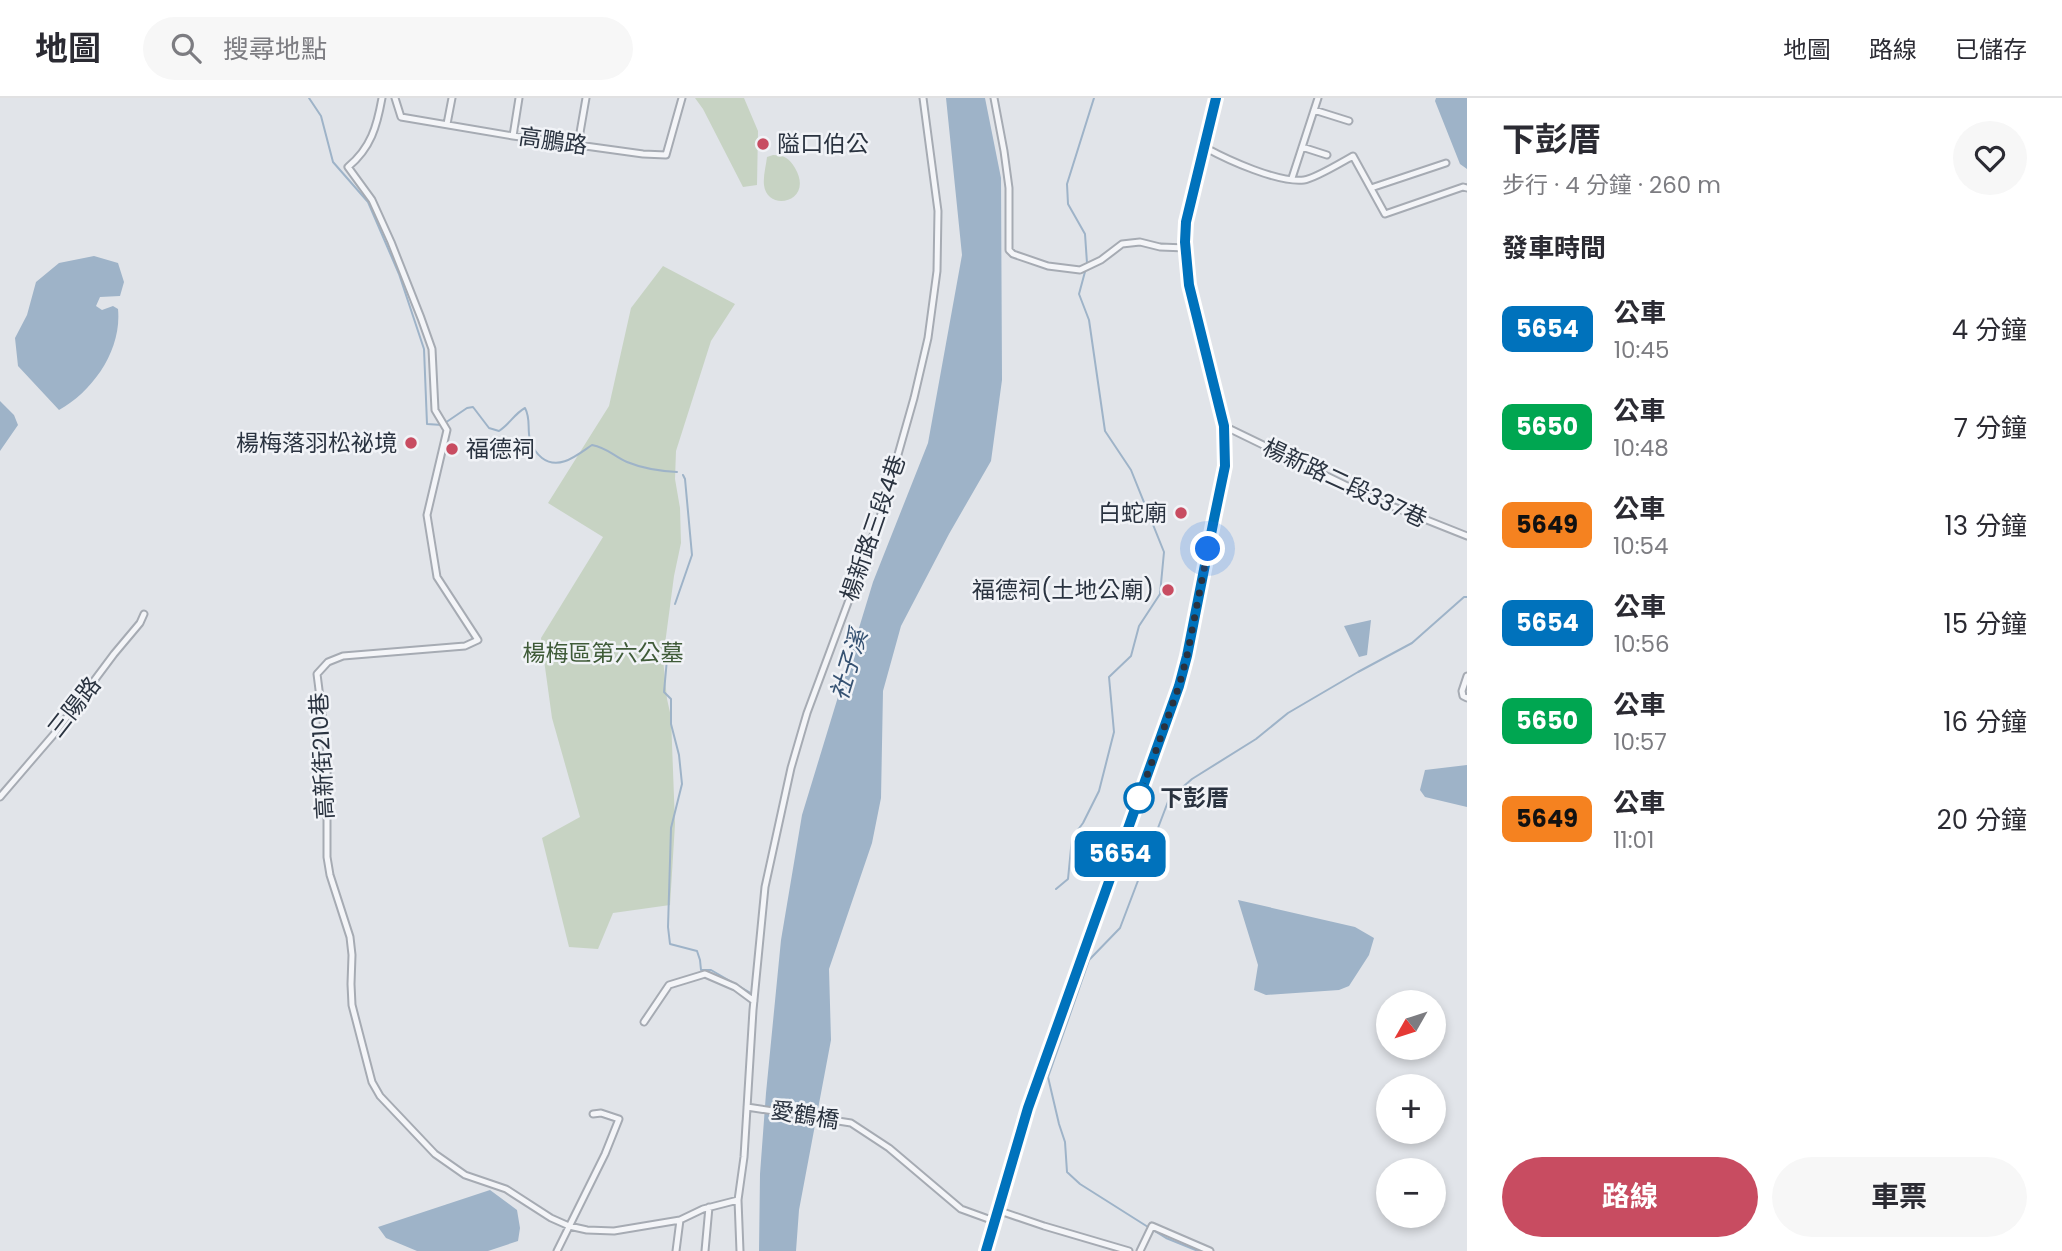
<!DOCTYPE html>
<html lang="zh-TW">
<head>
<meta charset="utf-8">
<style>
  :root { --surface:#fff; --page:#f7f7f7; --text:#2b2b33; --muted:#7c7c81; --line:#e1e1e2; --accent:#c84c61 }
  body { margin:0; font-family:Poppins,"Noto Sans TC",sans-serif; background:var(--page); color:var(--text); height:100vh; display:flex; flex-direction:column; font-size:26px; white-space:nowrap }
  * { box-sizing:border-box; margin:0 }
  p { font-size:23px; color:var(--muted) }
  .icon { flex:none; width:38px; height:38px; fill:none; stroke:currentColor; stroke-width:2; stroke-linecap:round; stroke-linejoin:round }
  .map { position:relative; flex:1; overflow:hidden }
  .side { display:flex; flex-direction:column; background:var(--surface); width:595px }
  .side>* { flex:none }
  .badge { padding:0 14px; border-radius:10px; font-size:24px; line-height:46px }
  .needle { width:46px; rotate:231deg }
  .controls { position:absolute; left:1376px; top:892px; display:grid; gap:14px }
  .controls a { display:grid; place-items:center; width:70px; height:70px; border-radius:50%; background:var(--surface); box-shadow:0 4px 10px #0003; font-size:35px }
  .you { position:absolute; width:35px; height:35px; margin:-18px; border:5px solid #fff; border-radius:50%; background:#1a73e8; box-shadow:0 0 0 10px #1a73e833 }
  .map>.badge { position:absolute; translate:-50% -50%; box-shadow:0 0 0 4px #fff }
  h2 { padding:0 35px; font-size:26px; line-height:63px }
  .round { display:grid; place-items:center; flex:none; width:74px; height:74px; border-radius:37px; background:var(--page) }
  .headline { display:flex; align-items:center; justify-content:space-between; height:119px; padding:0 35px }
  h1 { font-size:33px; font-weight:700; line-height:52px }
  .cta { display:flex; gap:14px; margin-top:auto; padding:14px 35px }
  .cta a { flex:1; height:80px; border-radius:42px; background:var(--accent); color:#fff; font-size:28px; font-weight:700; line-height:80px; text-align:center }
  .cta a+a { background:var(--page); color:var(--text) }
  ul { padding:0; list-style:none }
  li { display:flex; align-items:center; gap:21px; height:98px; padding:0 35px }
  li div { flex:1 }
  li b { display:block; font-size:26px }
  li em { font-style:normal }
  li .badge { min-width:77px; font-weight:700; text-align:center }
  header { display:flex; align-items:center; gap:42px; box-sizing:border-box; height:98px; padding:0 35px; background:var(--surface); border-bottom:2px solid var(--line) }
  header strong { font-size:33px }
  nav { display:flex; gap:38px; margin-inline-start:auto; font-size:24px }
  .search { width:490px; height:63px; background:var(--page); display:flex; align-items:center; gap:18px; box-sizing:border-box; padding:0 24px; border-radius:38px; color:var(--muted); font-size:26px }
  main { display:flex; flex:1; min-height:0 }
  .map>svg:first-child { display:block }
  .green { fill:#c7d3c3 }
  .water { fill:#9eb3c8 }
  .lines { fill:none; stroke-linecap:round; stroke-linejoin:round }
  .stream { stroke:#9eb3c8; stroke-width:2 }
  .street-casing { stroke:#a6abb3; stroke-width:9 }
  .secondary-casing { stroke:#a6abb3; stroke-width:11 }
  .street { stroke:#f4f5f8; stroke-width:5 }
  .secondary { stroke:#fff; stroke-width:8 }
  .line-casing { stroke:#fff; stroke-width:16 }
  .line { stroke:#0072bc; stroke-width:10 }
  .walk { stroke:#2a3340; stroke-width:7; stroke-dasharray:0 12.6 }
  .poi-dot { fill:#c84c61; stroke:#f1f3f7; stroke-width:2.5 }
  .stop-dot { fill:#fff; stroke:#0072bc; stroke-width:3.5 }
  .labels { text-anchor:middle; stroke-width:5; stroke-linejoin:round; paint-order:stroke }
  .street-label { font-size:23px; fill:#2a3340; stroke:#f1f3f7 }
  .poi-label { font-size:23px; fill:#2a3340; stroke:#f1f3f7; text-anchor:end }
  .park-label { font-size:23px; fill:#3f5b38; stroke:#f1f3f7 }
  .stop-label { font-size:23px; font-weight:bold; fill:#2a3340; stroke:#f1f3f7; text-anchor:start }
  .water-label { font-size:24px; font-style:italic; fill:#365272; stroke:#f1f3f7 }
</style>
</head>
<body>
<header>
<strong>地圖</strong>
<div class="search"><svg class="icon" aria-label="search" viewBox="0 0 24 24"><circle cx="10" cy="10" r="6"/><path d="M15 15l6 6"/></svg>搜尋地點</div>
<nav><a>地圖</a><a>路線</a><a>已儲存</a></nav>
</header>
<main>
<div class="map">
<svg width="1467" height="1153" viewBox="0 0 1467 1153">
  <rect width="100%" height="100%" fill="#e1e4e9"/>
  <path class="green" d="M695,0H744L758,33L757,87L743,89L703,11Z
    M773,57C784,57 789,60 795,70C815,104 767,115 764,87C763,78 766,68 767,59Z
    M663,168L735,206L711,243L676,353L675,381L680,410L681,445L674,478L663,561L667,601L671,619L675,726L670,807L613,815L598,851L569,849L542,740L580,719L552,620L541,540L603,439L548,405L609,308L631,210Z"/>
  <path class="water" d="M946,0H985L1001,80L1002,282L991,363L949,436L901,528L883,593L881,700L872,745L829,871L831,942L799,1112L796,1153H759L760,1076L766,995L781,842L802,717L873,484L928,345L962,157Z
    M1436,0H1467V71L1460,66L1435,3Z
    M94,158L118,165L124,184L120,198L100,199L96,208L102,212L113,208L118,211C122,252 93,293 59,312L18,268L15,240L27,217L36,184L59,165Z
    M0,303L14,317L18,327L0,353Z
    M1371,522L1367,557L1359,559L1344,528Z
    M1467,667V709L1425,699L1420,692L1425,672Z
    M1238,802L1355,829L1374,840L1369,857L1349,888L1339,892L1266,897L1254,892L1258,867Z
    M490,1092L517,1112L520,1130L518,1143L488,1153H417L386,1140L378,1129Z"/>
  <g class="lines">
    <path class="stream" d="M309,0L321,18L333,64L368,104L399,176L424,251L427,326L442,327L467,310L473,309L489,330L499,333C510,326 514,316 525,310C531,321 527,331 530,342C532,348 537,356 542,360C559,373 577,357 592,347C608,350 613,358 627,364C644,371 659,373 677,374
      M1087,165L1085,136L1068,106L1067,86L1094,0
      M675,506L692,457L685,381L683,377
      M668,550L664,594L671,601V626L679,657L682,686L671,730L668,829L670,846L697,853L700,862L701,872H711L749,894
      M1056,791L1068,781L1072,740L1083,725L1099,693L1114,634L1109,579L1131,558L1139,528L1160,496L1164,454L1131,372L1105,333L1089,222L1079,196L1086,170
      M1148,1129L1080,1086L1067,1074L1065,1044L1059,1026L1048,979L1089,862L1120,830L1169,701L1192,681L1256,641L1288,615L1358,574L1412,545L1464,499H1467
      M1153,1132L1166,1140L1198,1153"/>
    <defs>
      <path id="street" d="M382,0C377,28 371,50 348,69L372,102L391,144L421,220L432,251L435,312L447,332L427,417L437,479L478,542L465,548L343,558L328,564L317,576L327,655V759L330,777L350,839L352,857L351,886L352,907L372,984L380,998L435,1056L465,1077L506,1091L551,1120L569,1128L587,1132L614,1133L680,1122L703,1111L738,1102
        M395,0L401,19L513,38L643,56L666,57L682,0
        M994,0L1004,53L1009,90V152L1013,156L1048,168L1080,172L1101,162L1122,146L1140,144L1160,149L1186,150
        M1314,12L1349,23
        M447,26L452,0
        M513,38L519,0
        M578,46L586,0
        M1302,49L1327,57
        M1206,50C1228,62 1278,85 1304,82C1314,81 1342,64 1353,58L1385,116L1463,89L1467,90
        M1292,80L1318,0
        M1371,90L1446,65
        M1224,328L1374,401L1467,438
        M1467,578L1462,593L1463,598L1467,600
        M0,699L55,635L114,556L140,525L144,516
        M644,924L669,887L705,876L735,889L754,903
        M747,1009L851,1025L889,1050L961,1111L994,1123
        M997,1112L1044,1128L1129,1153
        M557,1153L605,1056L619,1021L601,1015L593,1016
        M676,1153L680,1122
        M705,1153L709,1109
        M740,1153L738,1102L744,1059L753,912L765,789L791,670L807,615L882,413L914,300L928,240L937,173L938,113L923,0
        M1140,1153L1152,1128L1210,1153"/>
      <path id="secondary" d="M986,1153L1028,1010L1049,949L1179,588L1198,504L1225,368L1224,328L1212,275L1192,203L1187,171L1185,144L1186,124L1203,62L1216,0"/>
    </defs>
    <use href="#street" class="street-casing"/>
    <use href="#secondary" class="secondary-casing"/>
    <use href="#street" class="street"/>
    <use href="#secondary" class="secondary"/>
  </g>
  <g class="lines">
    <defs>
      <path id="line" d="M986,1153L1028,1010L1179,588L1187,558L1214,421L1225,368L1224,328L1189,187L1185,144L1186,124L1216,0"/>
    </defs>
    <use href="#line" class="line-casing"/>
    <use href="#line" class="line"/>
    <path class="walk" d="M1139,700L1179,588L1187,558L1208,451"/>
  </g>
  <g class="poi-dot">
    <circle cx="763" cy="46" r="7"/>
    <circle cx="411" cy="345" r="7"/>
    <circle cx="452" cy="351" r="7"/>
    <circle cx="1181" cy="415" r="7"/>
    <circle cx="1168" cy="492" r="7"/>
  </g>
  <circle class="stop-dot" cx="1139" cy="700" r="14"/>
  <g class="labels">
    <g class="street-label">
      <text transform="translate(553 43) rotate(8)" y="8">高鵬路</text>
      <text transform="translate(1345 385) rotate(25)" y="8">楊新路二段337巷</text>
      <text transform="translate(873 430) rotate(-71)" y="8">楊新路三段4巷</text>
      <text transform="translate(74 609) rotate(-52)" y="8">三陽路</text>
      <text transform="translate(322 658) rotate(-93)" y="8">高新街210巷</text>
      <text transform="translate(805 1017) rotate(9)" y="8">愛鶴橋</text>
    </g>
    <g class="poi-label">
      <text x="777" y="54" text-anchor="start">隘口伯公</text>
      <text x="397" y="353">楊梅落羽松祕境</text>
      <text x="466" y="359" text-anchor="start">福德祠</text>
      <text x="1167" y="423">白蛇廟</text>
      <text x="1154" y="500">福德祠(土地公廟)</text>
    </g>
    <g class="park-label">
      <text x="603" y="563">楊梅區第六公墓</text>
    </g>
    <g class="stop-label">
      <text x="1160" y="708">下彭厝</text>
    </g>
    <g class="water-label">
      <text transform="translate(849 567) rotate(-73)" y="8">社子溪</text>
    </g>
  </g>
</svg>
<div class="controls">
<a><svg class="needle" viewBox="-14 -14 28 28"><path d="M0-13l5 13h-10z" fill="#e53935"/><path d="M0 13l5-13h-10z" fill="#7c7c81"/></svg></a>
<a>+</a>
<a>−</a>
</div>
<div class="you" style="left:1208px;top:451px"></div>
<b class="badge" style="left:1120px;top:756px;background:#0072bc;color:#fff">5654</b>
</div>
<section class="side">
<div class="headline"><div><h1>下彭厝</h1><p>步行 · 4 分鐘 · 260 m</p></div><a class="round"><svg class="icon" aria-label="heart" viewBox="0 0 24 24"><path d="M12 20l-8-8c-3-5 5-10 8-4 3-6 11-1 8 4z"/></svg></a></div>
<h2>發車時間</h2>
<ul>
<li><span class="badge" style="background:#0072bc;color:#fff">5654</span><div><b>公車</b><p>10:45</p></div><em>4 分鐘</em></li>
<li><span class="badge" style="background:#00a651;color:#fff">5650</span><div><b>公車</b><p>10:48</p></div><em>7 分鐘</em></li>
<li><span class="badge" style="background:#f58220;color:#111">5649</span><div><b>公車</b><p>10:54</p></div><em>13 分鐘</em></li>
<li><span class="badge" style="background:#0072bc;color:#fff">5654</span><div><b>公車</b><p>10:56</p></div><em>15 分鐘</em></li>
<li><span class="badge" style="background:#00a651;color:#fff">5650</span><div><b>公車</b><p>10:57</p></div><em>16 分鐘</em></li>
<li><span class="badge" style="background:#f58220;color:#111">5649</span><div><b>公車</b><p>11:01</p></div><em>20 分鐘</em></li>
</ul>
<div class="cta"><a>路線</a><a>車票</a></div>
</section>
</main>
</body>
</html>
